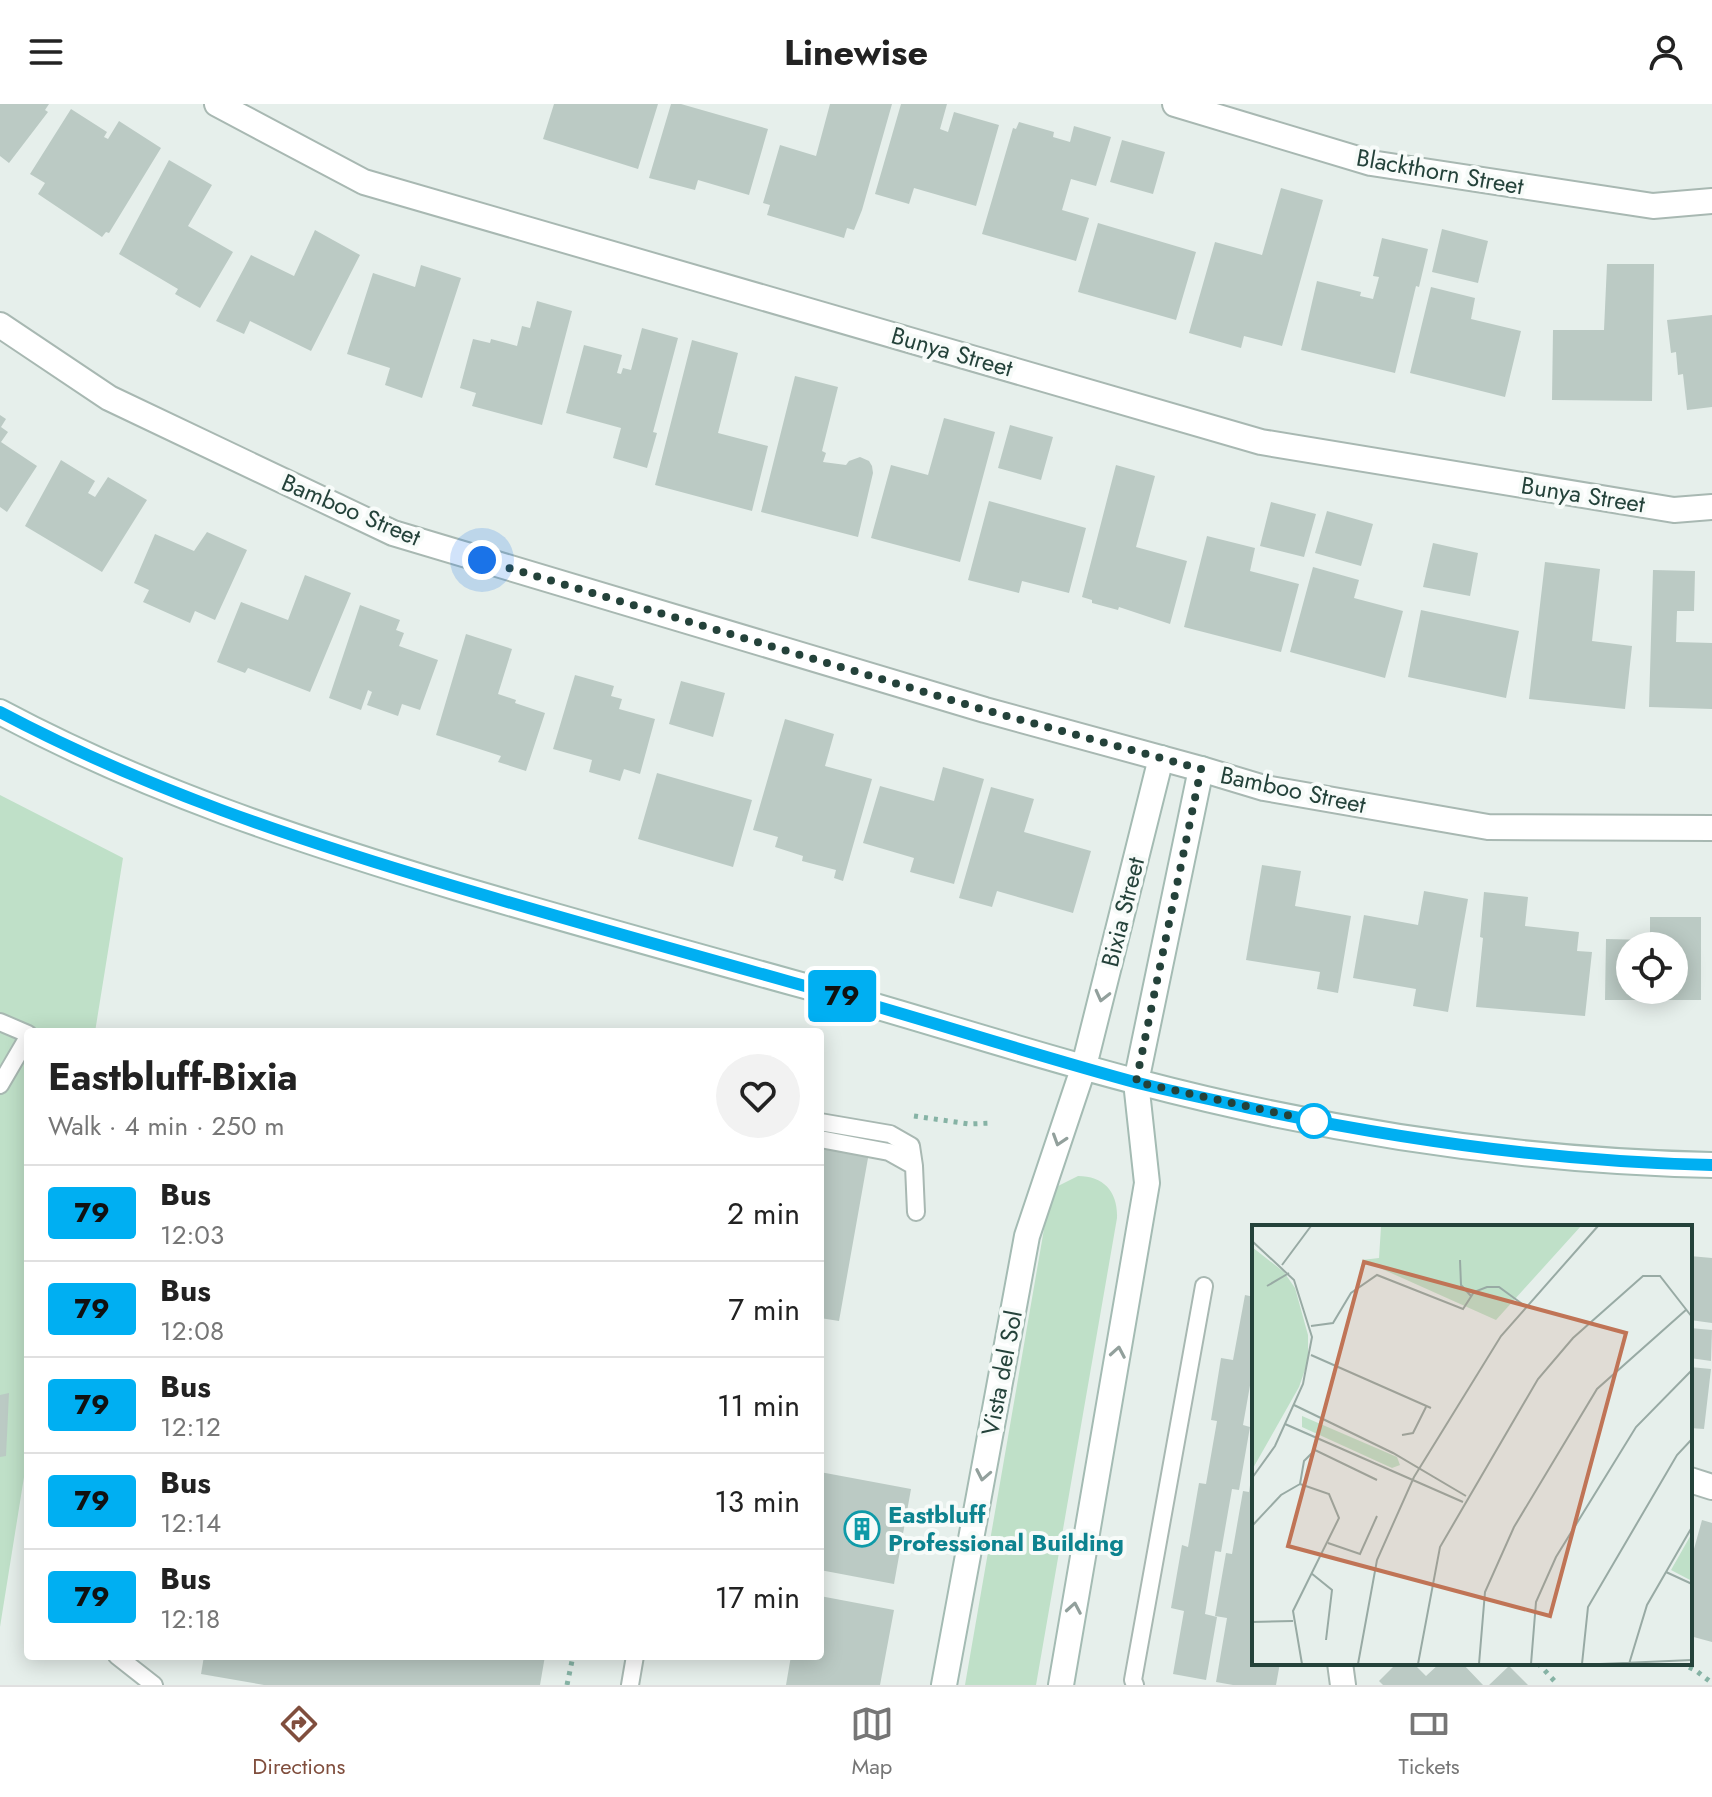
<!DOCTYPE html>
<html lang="en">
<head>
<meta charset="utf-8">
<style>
  :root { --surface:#fff; --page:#f2f2f2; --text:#222; --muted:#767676; --line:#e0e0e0; --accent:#804e3d }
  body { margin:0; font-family:Jost,sans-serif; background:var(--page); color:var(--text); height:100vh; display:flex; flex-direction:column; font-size:30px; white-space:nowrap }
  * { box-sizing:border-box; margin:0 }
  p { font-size:26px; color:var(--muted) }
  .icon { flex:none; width:44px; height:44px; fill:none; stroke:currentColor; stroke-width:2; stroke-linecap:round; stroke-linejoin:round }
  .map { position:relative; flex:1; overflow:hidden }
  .side { position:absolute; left:24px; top:924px; width:800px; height:632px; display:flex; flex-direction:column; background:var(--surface); border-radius:8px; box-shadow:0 4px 20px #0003 }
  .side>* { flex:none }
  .badge { padding:0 16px; border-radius:6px; font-size:28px; line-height:52px }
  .tools { position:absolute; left:1616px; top:828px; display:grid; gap:16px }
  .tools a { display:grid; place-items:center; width:72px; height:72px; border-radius:50%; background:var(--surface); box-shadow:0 4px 20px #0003; font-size:40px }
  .you { position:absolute; width:40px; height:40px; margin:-20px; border:6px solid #fff; border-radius:50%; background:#1a73e8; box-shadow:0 0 0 12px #1a73e833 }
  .map>.badge { position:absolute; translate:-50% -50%; box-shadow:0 0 0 4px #fff }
  .round { display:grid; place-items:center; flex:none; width:84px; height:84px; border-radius:42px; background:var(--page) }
  .headline { display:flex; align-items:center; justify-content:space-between; height:136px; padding:0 24px }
  h1 { font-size:38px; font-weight:700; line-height:60px }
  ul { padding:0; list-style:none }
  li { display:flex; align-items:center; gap:24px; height:96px; padding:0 24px; border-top:2px solid var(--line) }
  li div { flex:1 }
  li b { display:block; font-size:30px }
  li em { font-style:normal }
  li .badge { min-width:88px; font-weight:700; text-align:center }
  header { display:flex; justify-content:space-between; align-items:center; height:104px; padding:0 24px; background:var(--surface); font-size:36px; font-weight:700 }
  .dock { display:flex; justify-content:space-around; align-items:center; height:112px; border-top:2px solid var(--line); background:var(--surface); font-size:22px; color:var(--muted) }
  .dock a { display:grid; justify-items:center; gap:4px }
  .dock .current { color:var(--accent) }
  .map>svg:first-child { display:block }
  .green { fill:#bfe0c8 }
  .building { fill:#bbcac4; fill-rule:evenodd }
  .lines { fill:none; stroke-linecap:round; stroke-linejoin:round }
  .lane-casing { stroke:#a8b8b2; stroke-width:20 }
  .street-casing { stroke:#a8b8b2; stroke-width:28 }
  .secondary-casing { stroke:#a4bbb3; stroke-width:28 }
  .path { stroke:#86b3a5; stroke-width:5; stroke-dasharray:4 6; stroke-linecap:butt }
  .lane { stroke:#fff; stroke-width:16 }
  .street { stroke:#fff; stroke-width:24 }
  .secondary { stroke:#fff; stroke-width:24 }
  .oneway { stroke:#92a09c }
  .line-casing { stroke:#fff; stroke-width:18 }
  .line { stroke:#00aff2; stroke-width:12 }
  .walk { stroke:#24423a; stroke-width:8; stroke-dasharray:0 14.4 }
  .stop-dot { fill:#fff; stroke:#00aff2; stroke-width:4 }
  .labels { text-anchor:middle; stroke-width:8; stroke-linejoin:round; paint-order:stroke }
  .street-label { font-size:24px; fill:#24423a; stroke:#f7fbf9 }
  .culture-label { font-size:24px; font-weight:bold; fill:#0d838f; stroke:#f7fbf9; text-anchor:start }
  .inset-road { fill:none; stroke:#98aaa4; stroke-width:2 }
  .view { fill:#c07456; fill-opacity:0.15; stroke:#c07456; stroke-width:4 }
  .inset-edge { fill:none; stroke:#24423a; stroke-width:4 }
</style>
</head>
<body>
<header><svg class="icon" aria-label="menu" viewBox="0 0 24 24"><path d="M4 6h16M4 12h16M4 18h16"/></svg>Linewise<svg class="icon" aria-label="person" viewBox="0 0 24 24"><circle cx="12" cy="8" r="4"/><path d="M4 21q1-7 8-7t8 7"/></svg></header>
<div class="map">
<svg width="1712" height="1581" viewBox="0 0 1712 1581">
  <rect width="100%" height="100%" fill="#e6efeb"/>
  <path class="green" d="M0,691L123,754L95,928H28V1348L0,1523Z
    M1078,1072C1104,1072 1118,1088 1117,1114L1036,1581H965L1048,1102L1058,1082Z"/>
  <path class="building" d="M0,0H49L45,6L48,8L9,59L0,52Z
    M554,0H658L638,65L543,35Z
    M671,0H681L768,25L749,91L698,76L695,86L649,74Z
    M830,0H892L862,106L854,126L847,124L844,134L767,111L770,101L763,99L780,41L816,52Z
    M901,0H947L940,25L948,28L954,8L999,21L976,102L914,84L909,100L875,90Z
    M71,5L107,28L104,33L108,35L119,17L161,44L109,129L106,128L102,133L38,90L45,79L30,70Z
    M1019,18L1054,28L1053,33L1070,38L1074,22L1111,33L1096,82L1071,75L1062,106L1089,114L1076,157L982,130L1013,24L1016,25Z
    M1122,36L1165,48L1153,90L1110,78Z
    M169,56L212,81L188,122L233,148L200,204L175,190L178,185L119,150Z
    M1281,84L1323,96L1282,242L1244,232L1241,244L1189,229L1215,138L1262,151Z
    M1098,119L1196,148L1176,216L1078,188Z
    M1442,125L1488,137L1478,179L1432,168Z
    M315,126L360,151L311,247L250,217L244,230L216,217L251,151L294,172Z
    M1382,134L1428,145L1419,183L1416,182L1395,269L1301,246L1317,177L1361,188L1360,192L1373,195L1379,173L1373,172Z
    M1607,160H1654L1652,297L1552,296L1553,226H1604Z
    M421,161L461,174L422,294L385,281L390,264L347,250L373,169L415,183Z
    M1431,183L1475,194L1471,215L1521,227L1505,293L1410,269Z
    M537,197L572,207L542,321L472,302L476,289L460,284L473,235L490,239L491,235L517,242L522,222L530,224Z
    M1712,211V303L1687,306L1683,270L1678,271L1676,248L1671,249L1667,216Z
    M642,224L678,234L653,328L657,329L647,364L613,354L621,324L566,309L584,241L622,251L617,269L621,270L623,264L631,266Z
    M692,236L738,249L718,329L768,342L752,407L655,381Z
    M795,272L838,283L822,347L826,349L823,358L846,361L849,357L860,353L869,357L872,362L873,369L858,433L761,408Z
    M0,311L6,315L1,323L8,328L1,338L37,362L7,408L0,403Z
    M944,314L995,328L960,458L871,434L891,361L928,371Z
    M1010,321L1053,333L1041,376L998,364Z
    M61,356L95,377L88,389L95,393L108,373L147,396L102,468L25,422Z
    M1116,361L1155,372L1136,443L1187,457L1170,520L1119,503L1118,506L1092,499V496L1082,493Z
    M989,397L1086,424L1069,489L1022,477L1019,489L968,476Z
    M1271,398L1316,410L1304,453L1260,442Z
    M1327,407L1373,420L1361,462L1315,449Z
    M207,428L247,446L215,516L195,507L190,519L143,498L149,486L134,479L155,430L194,447Z
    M1207,432L1255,444L1250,467L1299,480L1281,548L1184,523Z
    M1433,439L1478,449L1470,492L1423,483Z
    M1545,458L1600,465L1592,537L1632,542L1625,605L1529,595Z
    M1313,463L1359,476L1354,494L1403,507L1385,574L1290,548Z
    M1653,466L1695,467L1694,507H1677L1676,538L1712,539V605L1649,603Z
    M305,471L351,489L310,588L248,564L245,569L217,558L241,498L288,516Z
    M360,501L400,516L396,526L404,529L399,542L438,556L420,606L402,600L398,612L367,601L372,588L368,586L361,606L329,594Z
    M1421,506L1519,527L1506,594L1408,573Z
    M466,530L512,545L498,590L516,596L515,599L545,609L526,667L498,658L501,652L436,631Z
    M575,571L614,582L611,592L622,595L619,605L655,615L640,670L624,665L620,677L589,668L592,656L553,645Z
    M681,577L725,589L713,633L669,620Z
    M785,615L834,630L825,662L872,675L843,777L834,774L836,766L802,757L803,752L775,743L778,733L753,726Z
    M943,663L984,675L954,780L910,768L914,754L863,739L880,682L934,697Z
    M657,669L752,696L733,763L638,735Z
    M991,683L1034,695L1024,728L1091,747L1073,809L997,787L992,803L959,794Z
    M1262,761L1301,767L1295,802L1351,812L1338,889L1317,885L1320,868L1246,856Z
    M1424,787L1468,795L1448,908L1413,902L1416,885L1353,874L1364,811L1418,821Z
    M1484,788L1528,793L1525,822L1579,828L1577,847L1592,848L1585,912L1476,903L1483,834L1480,833Z
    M1650,813H1701V896H1605L1606,835L1650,836ZM1630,842H1674V886H1630Z
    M820,1016L873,1026L839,1217L820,1214Z
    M1690,1152L1712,1154V1219L1690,1216Z
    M1245,1191L1254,1193V1259L1243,1321L1250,1323L1239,1386L1232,1385L1221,1448L1215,1447L1205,1510L1217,1513L1206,1576L1173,1570L1184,1507L1171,1504L1182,1441L1188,1443L1199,1379L1206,1380L1217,1317L1211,1316L1221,1254L1233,1256Z
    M1690,1224L1712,1226L1711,1257L1690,1254Z
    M1690,1263L1711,1265L1704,1325L1690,1324Z
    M9,1289L6,1352L0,1353V1291Z
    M1252,1367L1254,1559H1280L1276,1581H1233L1216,1578L1227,1514L1215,1512L1226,1449L1232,1450L1243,1387L1249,1388Z
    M820,1368L911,1385L894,1480L820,1466Z
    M1702,1416L1712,1419V1538L1690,1532V1443L1694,1445Z
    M820,1492L894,1506L880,1581H786L791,1552H820Z
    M204,1552H545L540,1581H264L201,1570Z
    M1397,1559H1413L1426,1572L1440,1559H1462L1483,1581H1383L1379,1577Z
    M1509,1562L1528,1581H1489Z"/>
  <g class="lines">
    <defs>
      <path id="lane" d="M0,918L28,930
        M0,981L28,933
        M820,1018L890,1030L911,1042L914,1062
        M820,1035L889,1048L914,1062L916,1108
        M117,1552L154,1581
        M630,1581L635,1552
        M1135,1581L1133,1576L1204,1182"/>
      <path id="street" d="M217,0L364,78L1261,338L1674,406L1712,403
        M1175,0L1371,59L1653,102L1712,97
        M0,221L109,294L393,429L985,606L1201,665L1264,684L1488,723L1712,724
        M1690,1376L1712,1383
        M1340,1559L1343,1581"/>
      <path id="secondary" d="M0,608C146,686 301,737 458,784C570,817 682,848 794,879C909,910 1022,948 1138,978C1325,1027 1519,1057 1712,1061
        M944,1581L1027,1132L1084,962L1161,654
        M1061,1581L1147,1079L1136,978L1201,665"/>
    </defs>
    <use href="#lane" class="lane-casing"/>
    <use href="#street" class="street-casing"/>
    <use href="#secondary" class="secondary-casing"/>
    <path class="path" d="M914,1012L969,1020L992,1019
      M1538,1559L1558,1581
      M1680,1559L1695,1566L1712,1579
      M567,1581L573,1552"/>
    <use href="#lane" class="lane"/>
    <use href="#street" class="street"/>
    <use href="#secondary" class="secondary"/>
  </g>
  <defs><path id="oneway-chevron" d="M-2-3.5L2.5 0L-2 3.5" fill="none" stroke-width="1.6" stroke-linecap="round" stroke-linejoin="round" transform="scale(2)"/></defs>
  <g class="oneway">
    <use href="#oneway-chevron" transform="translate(1102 892) rotate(104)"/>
    <use href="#oneway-chevron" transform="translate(1059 1036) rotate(108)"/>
    <use href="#oneway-chevron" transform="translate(1118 1248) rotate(-80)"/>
    <use href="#oneway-chevron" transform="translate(983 1371) rotate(101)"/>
    <use href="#oneway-chevron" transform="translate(1074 1504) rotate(-80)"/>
  </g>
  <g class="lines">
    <defs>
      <path id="line" d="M0,608C143,684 295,735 450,781C564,815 679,847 794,879C909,910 1023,948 1138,979C1178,989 1219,997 1260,1006C1409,1037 1559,1058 1712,1061"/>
    </defs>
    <use href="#line" class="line-casing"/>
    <use href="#line" class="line"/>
    <path class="walk" d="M482,456L985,606L1201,665L1136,978L1319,1018L1314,1017"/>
  </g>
  <defs>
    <symbol id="building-ring" viewBox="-11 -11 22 22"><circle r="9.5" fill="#f7fbf9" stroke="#0f9aa8" stroke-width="1.5"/><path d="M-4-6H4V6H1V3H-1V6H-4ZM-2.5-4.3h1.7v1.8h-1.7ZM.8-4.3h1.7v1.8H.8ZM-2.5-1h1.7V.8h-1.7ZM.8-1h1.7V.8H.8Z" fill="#0f9aa8"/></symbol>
  </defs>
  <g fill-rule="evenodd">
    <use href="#building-ring" x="842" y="1405" width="40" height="40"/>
  </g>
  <circle class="stop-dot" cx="1314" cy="1017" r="16"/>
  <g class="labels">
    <g class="street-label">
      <text transform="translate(1440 68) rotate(10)" y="8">Blackthorn Street</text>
      <text transform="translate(952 248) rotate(16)" y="8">Bunya Street</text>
      <text transform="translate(1583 391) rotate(9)" y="8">Bunya Street</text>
      <text transform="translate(351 406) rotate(23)" y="8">Bamboo Street</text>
      <text transform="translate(1293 686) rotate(12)" y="8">Bamboo Street</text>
      <text transform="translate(1123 808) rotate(-76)" y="8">Bixia Street</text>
      <text transform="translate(1002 1269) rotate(-79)" y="8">Vista del Sol</text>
    </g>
    <g class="culture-label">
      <text x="888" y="1419">Eastbluff<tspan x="888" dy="28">Professional Building</tspan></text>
    </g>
  </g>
  <g transform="translate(1252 1121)">
    <rect width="440" height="440" fill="#e6efeb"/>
    <path d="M329,1L244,95L110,35L127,33L129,2ZM0,22L32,47L43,63L56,110V136L47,162L0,245ZM50,191L145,232L148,240L140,243L50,202ZM440,308V356L419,345Z" fill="#bfe0c8"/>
    <path class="inset-road" d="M0,16L42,55L60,112L51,159L23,221L0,253M208,35L209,60L219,71M30,40L59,1M15,61L37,48M59,101L81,98L99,68L125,50L211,84L222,67L235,62H247L273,81M59,130L179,183M42,180L141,228L214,271M33,199L211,277M150,210L161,208L174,182M48,259L77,269L87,293L41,386L50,439M48,259L52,236L63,225L125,255M0,301L29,270L48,259M76,318L108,329L125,291M414,347L440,359M59,348L80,365L74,415M0,397L41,396M106,439L125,335L162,252L249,111L346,1M166,439L188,322L286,154L321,113L391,51H408L440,92M227,439L233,367L262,302L345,164L435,84M279,439L284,377L304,332L384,202L440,145M330,439L336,382L425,230L440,214M348,439L440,435M377,439L395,380L440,302"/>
    <path class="view" d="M112,37L374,108L298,391L36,321Z"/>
    <rect width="440" height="440" class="inset-edge"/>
  </g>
</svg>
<div class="tools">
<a><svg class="icon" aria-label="locate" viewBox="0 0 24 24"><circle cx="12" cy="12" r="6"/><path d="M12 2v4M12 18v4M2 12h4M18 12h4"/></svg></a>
</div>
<div class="you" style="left:482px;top:456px"></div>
<b class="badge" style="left:842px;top:892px;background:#00aff2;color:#111">79</b>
<section class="side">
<div class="headline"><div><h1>Eastbluff-Bixia</h1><p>Walk · 4 min · 250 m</p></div><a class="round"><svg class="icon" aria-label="heart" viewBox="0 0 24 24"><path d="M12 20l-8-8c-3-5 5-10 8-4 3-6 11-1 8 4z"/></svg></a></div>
<ul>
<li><span class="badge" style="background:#00aff2;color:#111">79</span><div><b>Bus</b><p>12:03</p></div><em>2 min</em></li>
<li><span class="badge" style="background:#00aff2;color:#111">79</span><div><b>Bus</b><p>12:08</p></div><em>7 min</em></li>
<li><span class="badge" style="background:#00aff2;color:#111">79</span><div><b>Bus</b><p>12:12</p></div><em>11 min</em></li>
<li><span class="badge" style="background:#00aff2;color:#111">79</span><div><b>Bus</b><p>12:14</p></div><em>13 min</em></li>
<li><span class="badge" style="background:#00aff2;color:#111">79</span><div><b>Bus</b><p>12:18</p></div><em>17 min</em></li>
</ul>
</section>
</div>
<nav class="dock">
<a class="current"><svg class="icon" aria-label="directions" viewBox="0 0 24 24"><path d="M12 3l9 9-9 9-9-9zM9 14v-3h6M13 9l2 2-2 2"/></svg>Directions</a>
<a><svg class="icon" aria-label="map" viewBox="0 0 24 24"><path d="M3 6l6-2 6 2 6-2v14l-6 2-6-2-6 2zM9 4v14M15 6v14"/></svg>Map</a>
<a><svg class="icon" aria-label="tickets" viewBox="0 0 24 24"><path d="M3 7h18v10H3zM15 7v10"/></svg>Tickets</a>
</nav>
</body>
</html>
